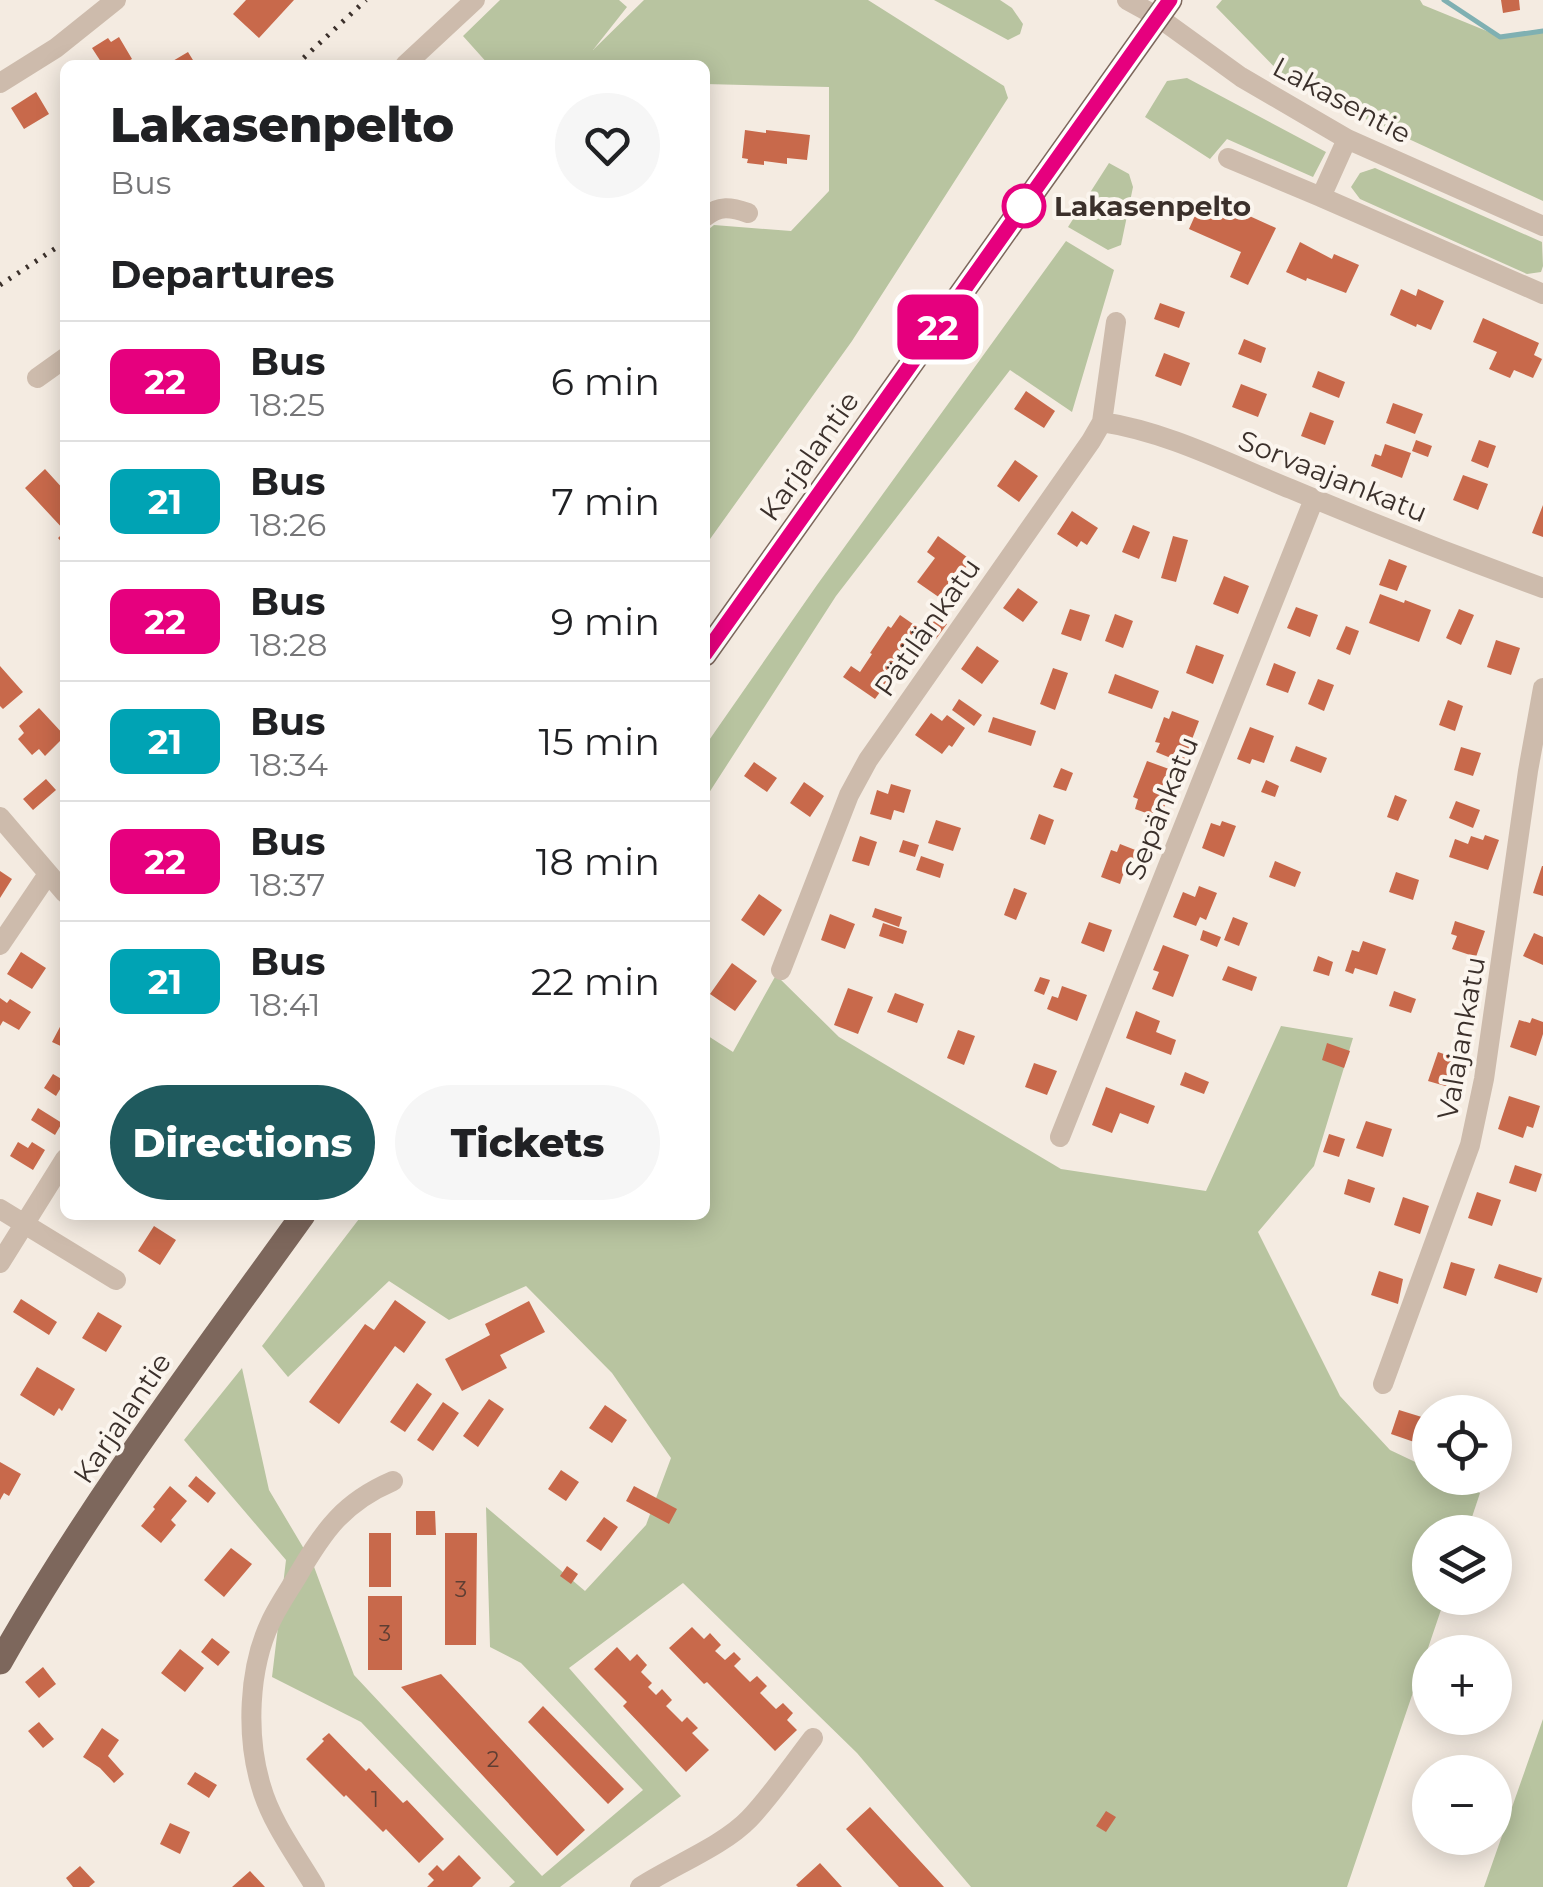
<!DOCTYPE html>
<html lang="en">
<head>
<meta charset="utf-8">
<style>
  :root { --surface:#fff; --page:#f6f6f6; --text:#202124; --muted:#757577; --line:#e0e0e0; --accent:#1f5a5e }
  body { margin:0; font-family:Montserrat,sans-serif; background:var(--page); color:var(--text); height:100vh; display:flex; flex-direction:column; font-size:38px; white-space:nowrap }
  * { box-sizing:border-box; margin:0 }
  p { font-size:32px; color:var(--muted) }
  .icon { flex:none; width:55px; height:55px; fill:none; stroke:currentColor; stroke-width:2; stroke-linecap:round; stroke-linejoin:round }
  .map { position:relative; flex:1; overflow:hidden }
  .panel { position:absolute; left:60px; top:60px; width:650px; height:1160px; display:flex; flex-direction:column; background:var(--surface); border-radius:15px; box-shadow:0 5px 25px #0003 }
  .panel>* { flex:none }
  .badge { padding:0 20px; border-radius:15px; font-size:35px; line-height:65px }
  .tools { position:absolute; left:1412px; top:1395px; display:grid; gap:20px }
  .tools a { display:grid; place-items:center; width:100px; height:100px; border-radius:50%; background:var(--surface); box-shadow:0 5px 25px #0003; font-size:50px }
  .map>.badge { position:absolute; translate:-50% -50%; box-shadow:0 0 0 5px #fff }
  h2 { padding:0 50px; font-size:38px; line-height:90px }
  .round { display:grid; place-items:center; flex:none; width:105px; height:105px; border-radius:52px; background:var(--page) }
  .headline { display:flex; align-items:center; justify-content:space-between; height:170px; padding:0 50px }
  h1 { font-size:48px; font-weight:800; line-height:75px }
  .cta { display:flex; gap:20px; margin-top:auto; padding:20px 50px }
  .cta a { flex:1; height:115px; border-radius:60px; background:var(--accent); color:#fff; font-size:40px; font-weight:800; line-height:115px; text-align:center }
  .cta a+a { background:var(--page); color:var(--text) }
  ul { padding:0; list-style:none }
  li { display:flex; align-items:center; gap:30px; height:120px; padding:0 50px; border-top:2px solid var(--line) }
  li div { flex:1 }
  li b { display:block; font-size:38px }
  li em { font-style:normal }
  li .badge { min-width:110px; font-weight:700; text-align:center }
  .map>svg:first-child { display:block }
  .green { fill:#b8c4a0 }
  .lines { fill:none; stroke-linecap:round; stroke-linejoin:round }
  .stream { stroke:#7fb0b2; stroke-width:5 }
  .building { fill:#c8694b }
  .minor { stroke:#cdbbac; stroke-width:20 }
  .major { stroke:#7d675c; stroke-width:25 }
  .rail { stroke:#3b302b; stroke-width:5; stroke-dasharray:2.5 8; stroke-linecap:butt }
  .line-casing { stroke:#fff; stroke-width:22 }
  .line { stroke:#e6007e; stroke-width:15 }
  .stop-dot { fill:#fff; stroke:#e6007e; stroke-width:5 }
  .labels { text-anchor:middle; stroke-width:8; stroke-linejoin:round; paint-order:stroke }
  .number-label { font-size:22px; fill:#5e3e33 }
  .street-label { font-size:28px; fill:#3b302b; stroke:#fbf5ee }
  .stop-label { font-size:28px; font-weight:bold; fill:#3b302b; stroke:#fbf5ee; text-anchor:start }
</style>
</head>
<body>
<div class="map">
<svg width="1543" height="1887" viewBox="0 0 1543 1887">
  <rect width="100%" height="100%" fill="#f4ebe1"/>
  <path class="green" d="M500,0H619L627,7L593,50L644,0H868L1004,86L1008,98L852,341L705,546V232L714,225L791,231L829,191V87L705,84V65H489L463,36Z
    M934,0H1000L1012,8L1023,24L1020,34L1008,40Z
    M1222,0H1420L1423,5L1499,36L1543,29V201L1292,85L1216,7Z
    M1187,78L1326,152L1313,177L1227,139L1210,159L1145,117L1167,81Z
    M1109,163L1129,174L1133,187L1121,245L1108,250L1068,227Z
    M1375,168L1542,242L1543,266L1541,272L1527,274L1360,199L1351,187L1360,173Z
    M1066,241L1114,270L1072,412L1010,370L836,596L705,799V746L817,585Z
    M776,975L839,1037L1061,1169L1206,1191L1281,1026L1353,1038L1314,1166L1258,1232L1340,1396L1390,1450L1430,1469V1478H1448L1480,1493L1467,1532H1430V1598H1445L1347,1887H971L857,1753L683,1583L569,1668L681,1796L560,1887H509L515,1882L361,1722L272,1677L286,1560L184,1440L242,1368L269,1490L313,1564L354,1675L542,1876L643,1790L521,1663L490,1647L486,1507L585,1591L646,1525L671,1458L612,1373L526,1286L449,1320L389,1281L288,1377L262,1346L362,1215H705V1034L733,1052Z
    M1543,1719V1887H1484Z"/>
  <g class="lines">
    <path class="stream" d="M1444,0L1500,37L1543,31"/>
  </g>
  <path class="building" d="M246,0H294L259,38L233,14Z
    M1501,0H1519L1520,10L1503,13Z
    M119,37L132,59L121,65H103L92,48L108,38L111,42Z
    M188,52L196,65H166Z
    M36,92L49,114L24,129L11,108Z
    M745,130L766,133V130L810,135L807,160L787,158V164L764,161V165L747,163L748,159L742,158Z
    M1201,202L1231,216L1234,209L1276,228L1248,285L1230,277L1241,252L1189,229Z
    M1300,242L1332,259L1334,254L1359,265L1346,293L1307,278L1306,281L1286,272Z
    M1401,289L1416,296L1418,289L1444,301L1431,330L1417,324L1416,327L1390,315Z
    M1160,303L1185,312L1179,328L1154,319Z
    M1483,318L1539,343L1534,355L1542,359L1533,378L1514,370L1510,378L1489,369L1497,352L1473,342Z
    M1244,339L1266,348L1261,363L1238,354Z
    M1164,353L1190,363L1181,386L1155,376Z
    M1318,371L1345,382L1339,398L1312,387Z
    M1241,384L1267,394L1258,417L1232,407Z
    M1026,391L1055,411L1044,428L1014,409Z
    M1393,403L1423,414L1415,434L1386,423Z
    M1310,412L1334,421L1325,445L1301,436Z
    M1416,440L1432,446L1428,457L1412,451Z
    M1479,440L1496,446L1488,468L1471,461Z
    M1385,444L1411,453L1402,478L1371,466L1375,454L1381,456Z
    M1015,460L1038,476L1019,502L997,486Z
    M45,469L65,491V546L58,538L65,531L25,488Z
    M1463,475L1488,484L1478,510L1453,500Z
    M1543,505V537L1532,533Z
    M1072,511L1098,528L1087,545L1081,541L1077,547L1057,534Z
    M1133,525L1150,532L1139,559L1122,552Z
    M938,536L971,560L943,600L917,582L935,558L927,552Z
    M1173,536L1188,540L1176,582L1161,578Z
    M1389,559L1407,566L1397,591L1379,585Z
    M1224,576L1249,586L1238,614L1213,604Z
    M1018,588L1038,602L1023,622L1003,608Z
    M1380,594L1404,603L1405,600L1431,610L1419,642L1369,623Z
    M1296,607L1318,615L1310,637L1287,628Z
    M1070,609L1090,615L1081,641L1061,634Z
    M1459,609L1474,615L1461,645L1446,638Z
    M1115,614L1133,621L1123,648L1105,641Z
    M900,615L923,631L913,646L910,644L895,665L898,667L875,699L843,677L851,666L860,672L872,654L870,653L888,626L891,628Z
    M937,617L947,624L936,639L926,632Z
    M1346,626L1359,631L1350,655L1336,649Z
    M1496,640L1520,648L1511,675L1487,667Z
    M1196,645L1224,655L1213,684L1186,673Z
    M977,646L999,661L982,684L961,669Z
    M1274,663L1296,672L1288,693L1266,685Z
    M0,666L23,692L3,709L0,706Z
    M1053,668L1068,673L1055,710L1040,704Z
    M1115,674L1159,691L1152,709L1108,693Z
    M1318,679L1334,685L1324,711L1308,704Z
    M959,699L982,715L974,726L952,710Z
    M1448,700L1463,706L1455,731L1439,725Z
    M39,708L65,736L45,756L39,749L32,755L18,739L24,733L19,726Z
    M1172,711L1199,721L1183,763L1156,752L1160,743L1155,742L1164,717L1169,719Z
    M931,713L942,721L947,715L965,728L952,747L949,745L942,754L915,735Z
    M993,717L1036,731L1031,746L988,732Z
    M1250,727L1274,736L1264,763L1252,759L1250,764L1237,759Z
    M1296,746L1327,758L1321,773L1290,761Z
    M1461,747L1481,753L1473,776L1454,770Z
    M1147,761L1169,769L1162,787L1171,790L1160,818L1135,809L1138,799L1133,797Z
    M754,762L777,778L767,792L744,776Z
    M1061,768L1073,773L1066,791L1053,787Z
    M46,779L56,790L33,810L23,799Z
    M1266,780L1279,786L1275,797L1261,792Z
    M804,782L824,796L810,817L790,803Z
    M891,784L911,790L904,813L894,810L891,820L870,814L877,790L888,794Z
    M1395,795L1407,800L1398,821L1387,817Z
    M1456,801L1480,810L1473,828L1449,818Z
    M1039,814L1054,820L1045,845L1030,839Z
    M936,820L961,828L953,851L928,843Z
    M1222,821L1236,826L1224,857L1202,848L1211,823L1220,826Z
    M1485,835L1499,840L1488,870L1449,857L1455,839L1468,844L1471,836L1483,840Z
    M860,836L877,842L869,866L852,861Z
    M903,840L919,845L915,857L899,852Z
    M1120,844L1143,853L1133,879L1123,875L1120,884L1101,877L1111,850L1117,852Z
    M921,856L944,864L940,878L916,870Z
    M1275,861L1301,872L1295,887L1269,877Z
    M1542,866H1543V896L1533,893Z
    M0,871L12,879L0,898Z
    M1396,872L1419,880L1413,900L1389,892Z
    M1199,886L1217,893L1206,920L1200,917L1196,926L1173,917L1183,892L1195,897Z
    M1014,888L1027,893L1016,920L1004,915Z
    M759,894L782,910L764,936L741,920Z
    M875,908L902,917L899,927L872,917Z
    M830,914L855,924L845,949L821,940Z
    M1233,917L1248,923L1239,946L1224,940Z
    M1455,921L1485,931L1476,957L1452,949L1457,936L1451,934Z
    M1089,922L1112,930L1104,952L1081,943Z
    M883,923L907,931L903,944L879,936Z
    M1203,930L1221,937L1217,947L1200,940Z
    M1534,933L1543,937V965L1523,956Z
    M1363,941L1386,949L1377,975L1355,968L1353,974L1345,971L1352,950L1359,952Z
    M1163,945L1189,955L1173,997L1152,989L1159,972L1153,970Z
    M21,952L46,968L32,989L7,974Z
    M1318,956L1333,962L1329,976L1313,971Z
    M732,963L757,981L735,1011L710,994Z
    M1228,966L1257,977L1252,991L1222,980Z
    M1040,977L1050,980L1044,995L1034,991Z
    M1062,986L1087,995L1077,1021L1047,1009L1052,996L1058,998Z
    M848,988L873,997L858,1034L834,1025Z
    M1394,991L1416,999L1411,1013L1389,1006Z
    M895,993L924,1004L917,1023L887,1012Z
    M0,998L7,1003L10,999L31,1012L19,1030L3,1021L0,1026Z
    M1136,1011L1160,1021L1156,1032L1176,1040L1171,1055L1126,1038Z
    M1532,1018L1543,1022V1034L1536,1056L1510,1047L1519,1020L1530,1023Z
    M61,1025L65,1026V1048L52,1042Z
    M958,1030L975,1036L964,1065L947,1058Z
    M1327,1043L1350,1051L1344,1068L1322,1060Z
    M1438,1052L1461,1060L1452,1088L1428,1081Z
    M1034,1063L1057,1071L1047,1095L1025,1087Z
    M1185,1072L1209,1082L1204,1094L1180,1085Z
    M53,1074L65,1081L56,1096L44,1088Z
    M1106,1087L1155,1106L1148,1124L1120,1113L1112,1133L1092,1125Z
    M1509,1096L1540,1106L1533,1128L1527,1126L1523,1138L1498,1129Z
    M38,1108L62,1123L55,1135L31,1120Z
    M1366,1121L1392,1129L1383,1157L1356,1148Z
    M1329,1134L1345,1139L1339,1157L1323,1152Z
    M18,1142L28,1148L32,1142L45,1150L33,1170L10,1156Z
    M1515,1165L1542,1174L1536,1192L1509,1183Z
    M1348,1179L1375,1188L1370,1203L1344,1194Z
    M1477,1192L1501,1200L1492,1226L1468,1218Z
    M1403,1197L1429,1206L1420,1234L1394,1225Z
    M154,1226L176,1240L160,1265L138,1251Z
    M1451,1262L1475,1269L1466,1296L1443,1288Z
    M1499,1264L1542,1278L1537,1293L1494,1278Z
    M1379,1271L1403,1279L1398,1304L1371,1295Z
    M21,1299L57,1322L49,1335L13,1312Z
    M395,1300L426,1322L404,1353L395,1346L339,1424L309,1402L365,1324L374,1330Z
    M529,1301L545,1332L500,1355L507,1368L462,1391L445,1359L490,1335L485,1324Z
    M98,1312L122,1326L106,1352L82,1338Z
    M37,1367L75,1389L62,1411L59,1408L54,1416L20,1395Z
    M417,1383L432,1394L405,1432L390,1422Z
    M489,1399L504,1409L478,1447L463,1436Z
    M443,1402L459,1413L433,1451L417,1440Z
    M605,1405L627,1420L612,1443L589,1428Z
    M1399,1410L1425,1418L1417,1443L1391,1434Z
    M0,1462L21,1474L9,1496L4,1493L0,1500Z
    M561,1470L579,1482L566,1501L548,1489Z
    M196,1476L216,1493L208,1503L188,1486Z
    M170,1486L187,1501L171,1520L176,1525L161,1543L141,1526L155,1509L153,1507Z
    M634,1486L677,1509L669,1524L626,1501Z
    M416,1511H435L436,1535H416Z
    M604,1517L618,1527L601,1551L586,1541Z
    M369,1533H391V1587H369Z
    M445,1533H477L476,1645H445Z
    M231,1548L252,1564L224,1597L204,1580Z
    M567,1566L578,1574L571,1584L560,1576Z
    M368,1596H402V1670H368Z
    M692,1627L704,1639L710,1633L721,1645L715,1651L725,1660L734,1652L741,1659L734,1666L750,1682L757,1676L767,1686L760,1693L776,1709L783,1703L793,1713L787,1720L797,1730L775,1751L707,1682L704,1684L669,1648Z
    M212,1638L230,1652L218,1666L201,1652Z
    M617,1647L630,1661L637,1654L647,1665L641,1672L652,1683L648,1687L656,1695L662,1689L672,1700L666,1706L682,1722L687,1717L698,1728L692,1733L709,1750L686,1772L623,1706L627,1702L594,1669Z
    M180,1649L204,1668L185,1692L161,1673Z
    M43,1667L56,1684L39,1698L25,1682Z
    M441,1674L585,1830L557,1856L401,1687Z
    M543,1706L624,1789L608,1804L528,1722Z
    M39,1722L54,1739L43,1748L28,1731Z
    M102,1728L119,1740L108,1756L124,1774L114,1783L100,1768L83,1757Z
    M329,1733L366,1771L369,1768L403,1803L407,1800L444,1839L419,1863L386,1829L383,1832L346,1795L344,1797L306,1759L324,1741L322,1739Z
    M195,1772L217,1785L209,1798L187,1784Z
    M870,1807L944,1887H899L846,1829Z
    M1106,1811L1116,1817L1106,1832L1096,1826Z
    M170,1823L190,1832L180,1854L160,1844Z
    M459,1855L481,1878L472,1887H427L434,1880L428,1874L437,1865L443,1871Z
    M820,1863L842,1887H798L796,1885Z
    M80,1866L95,1882L89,1887H73L66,1878Z
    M250,1871L265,1887H232Z"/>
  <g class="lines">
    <path class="minor" d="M1127,0L1158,17L1241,77L1347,139L1543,226
      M405,65L475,0
      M0,83L56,48L116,0
      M1347,139L1321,197L1543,294
      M1228,158L1321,197
      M705,217C719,205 731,207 748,213
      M37,378L65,358
      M1102,422C1168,432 1229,464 1291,489C1374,524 1458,557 1543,588
      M0,817L65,893
      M0,945L48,874
      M781,970L849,795L868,760L1091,441L1102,422L1116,322
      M1060,1137L1314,499
      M0,1209L116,1280
      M0,1263L65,1159
      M1383,1384L1470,1145L1484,1079L1528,771L1543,688
      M315,1887C296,1855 271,1822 261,1786C246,1736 248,1669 271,1621C278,1606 289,1590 298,1575C324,1530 344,1502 393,1481
      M640,1887C672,1866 723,1846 749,1819C772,1795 792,1765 813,1738"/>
    <path class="major" d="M705,654L1170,0
      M0,1662C89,1505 198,1361 303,1215"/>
    <path class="rail" d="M296,65L366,0
      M0,285L65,242"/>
  </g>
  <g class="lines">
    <defs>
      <path id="line" d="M705,654L1170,0"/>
    </defs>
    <use href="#line" class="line-casing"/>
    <use href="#line" class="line"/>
  </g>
  <circle class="stop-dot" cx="1024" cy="206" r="20"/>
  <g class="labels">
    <g class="number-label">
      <text x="461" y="1597">3</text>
      <text x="385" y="1641">3</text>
      <text x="493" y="1767">2</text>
      <text x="375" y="1807">1</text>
    </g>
    <g class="street-label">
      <text transform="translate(1342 100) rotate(28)" y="10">Lakasentie</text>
      <text transform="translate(809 456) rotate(-55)" y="10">Karjalantie</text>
      <text transform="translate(1333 476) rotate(22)" y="10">Sorvaajankatu</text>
      <text transform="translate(927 627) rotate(-55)" y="10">Pätilänkatu</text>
      <text transform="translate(1161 808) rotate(-68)" y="10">Sepänkatu</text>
      <text transform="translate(1461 1038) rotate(-80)" y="10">Valajankatu</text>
      <text transform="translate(122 1418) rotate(-56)" y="10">Karjalantie</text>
    </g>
    <g class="stop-label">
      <text x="1054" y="216">Lakasenpelto</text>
    </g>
  </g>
</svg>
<div class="tools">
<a><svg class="icon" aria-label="locate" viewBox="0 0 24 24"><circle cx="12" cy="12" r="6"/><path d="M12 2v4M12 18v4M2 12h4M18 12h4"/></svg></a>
<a><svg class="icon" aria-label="layers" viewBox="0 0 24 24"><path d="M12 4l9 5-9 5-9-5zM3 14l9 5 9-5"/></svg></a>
<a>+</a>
<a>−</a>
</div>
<b class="badge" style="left:938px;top:327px;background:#e6007e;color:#fff">22</b>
<section class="panel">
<div class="headline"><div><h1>Lakasenpelto</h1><p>Bus</p></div><a class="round"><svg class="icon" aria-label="heart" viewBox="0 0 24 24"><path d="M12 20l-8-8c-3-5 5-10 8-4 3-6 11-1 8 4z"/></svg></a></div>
<h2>Departures</h2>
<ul>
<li><span class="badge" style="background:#e6007e;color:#fff">22</span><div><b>Bus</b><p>18:25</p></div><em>6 min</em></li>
<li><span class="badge" style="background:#00a3b4;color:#fff">21</span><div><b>Bus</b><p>18:26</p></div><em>7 min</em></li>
<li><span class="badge" style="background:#e6007e;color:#fff">22</span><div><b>Bus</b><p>18:28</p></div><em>9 min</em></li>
<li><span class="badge" style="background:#00a3b4;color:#fff">21</span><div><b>Bus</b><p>18:34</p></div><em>15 min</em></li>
<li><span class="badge" style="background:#e6007e;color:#fff">22</span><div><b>Bus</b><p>18:37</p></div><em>18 min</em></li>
<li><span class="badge" style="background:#00a3b4;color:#fff">21</span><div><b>Bus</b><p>18:41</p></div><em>22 min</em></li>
</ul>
<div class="cta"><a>Directions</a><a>Tickets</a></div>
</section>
</div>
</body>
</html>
